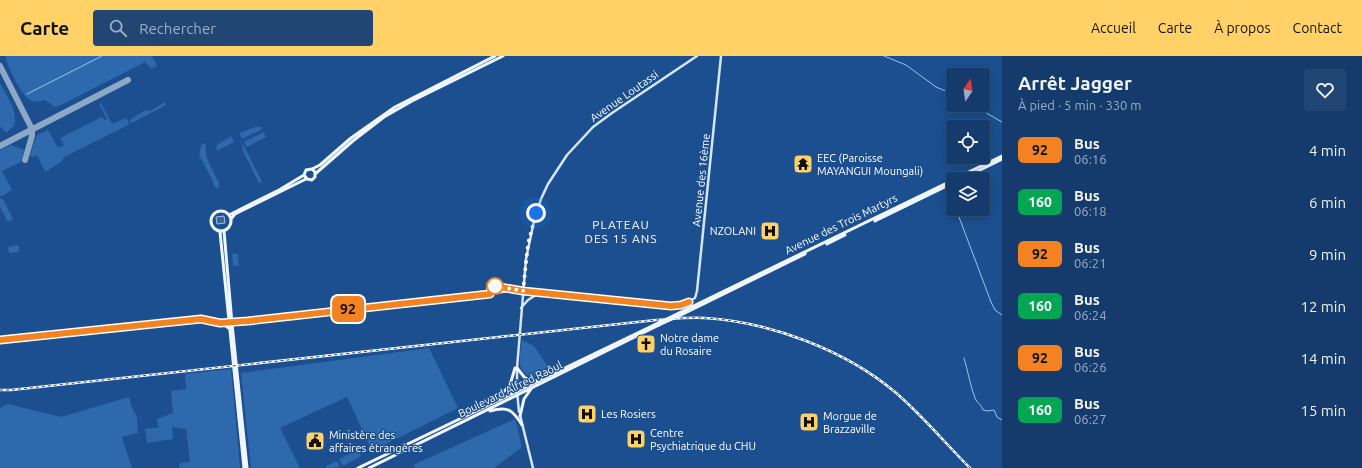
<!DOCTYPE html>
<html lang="fr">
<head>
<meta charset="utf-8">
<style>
  :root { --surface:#143b6b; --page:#214673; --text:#f1f3f6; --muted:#9dadc1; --line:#33557e; --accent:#ffd166 }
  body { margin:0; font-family:Ubuntu,sans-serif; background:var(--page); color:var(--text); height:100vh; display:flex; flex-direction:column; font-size:15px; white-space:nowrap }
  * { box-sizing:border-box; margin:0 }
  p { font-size:13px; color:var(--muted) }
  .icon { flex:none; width:22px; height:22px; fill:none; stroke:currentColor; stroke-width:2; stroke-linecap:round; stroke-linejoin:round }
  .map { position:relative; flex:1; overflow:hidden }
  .sheet { display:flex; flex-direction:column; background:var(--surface); width:360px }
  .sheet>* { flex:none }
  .badge { padding:0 8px; border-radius:6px; font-size:14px; line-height:26px }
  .needle { width:26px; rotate:13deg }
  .buttons { position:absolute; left:946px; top:12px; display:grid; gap:8px }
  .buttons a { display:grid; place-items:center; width:44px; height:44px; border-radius:4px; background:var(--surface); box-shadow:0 2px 10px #0003,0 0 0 1px var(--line); font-size:20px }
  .you { position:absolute; width:20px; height:20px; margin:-10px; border:3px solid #fff; border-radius:50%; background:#1a73e8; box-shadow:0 0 0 6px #1a73e833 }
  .map>.badge { position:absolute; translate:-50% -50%; box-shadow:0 0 0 2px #fff }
  .round { display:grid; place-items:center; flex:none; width:42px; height:42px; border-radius:4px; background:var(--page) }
  .overview { display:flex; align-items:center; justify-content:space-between; height:68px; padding:0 16px }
  h1 { font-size:19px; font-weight:600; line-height:30px }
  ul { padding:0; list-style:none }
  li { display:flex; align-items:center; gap:12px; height:52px; padding:0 16px }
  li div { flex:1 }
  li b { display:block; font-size:15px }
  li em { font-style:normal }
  li .badge { min-width:44px; font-weight:700; text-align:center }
  header { display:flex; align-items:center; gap:24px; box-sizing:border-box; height:56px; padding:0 20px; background:var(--accent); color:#111 }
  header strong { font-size:19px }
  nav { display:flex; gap:22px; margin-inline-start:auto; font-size:14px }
  .search { width:280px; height:36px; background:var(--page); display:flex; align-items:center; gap:10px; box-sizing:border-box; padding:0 14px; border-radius:4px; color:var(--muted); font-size:15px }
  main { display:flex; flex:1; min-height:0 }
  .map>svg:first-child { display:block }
  .green { fill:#2e69ad }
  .water { fill:#3c6290; stroke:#9cc4f0 }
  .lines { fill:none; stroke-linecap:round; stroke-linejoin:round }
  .stream { stroke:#9cc4f0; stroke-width:1 }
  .taxiway { stroke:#8da7c7; stroke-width:6 }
  .secondary { stroke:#d6e6fa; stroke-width:2.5 }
  .primary { stroke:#f0f6ff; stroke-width:3 }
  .rail-casing { stroke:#fff; stroke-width:2.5 }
  .rail { stroke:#1b4f8f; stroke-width:1; stroke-dasharray:3; stroke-linecap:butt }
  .primary-bridge { stroke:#f0f6ff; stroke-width:3 }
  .line-casing { stroke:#fff; stroke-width:9 }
  .line { stroke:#f58220; stroke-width:6 }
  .walk { stroke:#fff; stroke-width:4; stroke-dasharray:0 7.2 }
  .stop-dot { fill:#fff; stroke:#f58220; stroke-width:2 }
  .labels { text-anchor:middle; stroke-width:3; stroke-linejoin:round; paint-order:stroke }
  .street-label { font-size:11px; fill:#fff; stroke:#1b4f8f }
  .poi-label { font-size:11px; fill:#fff; stroke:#1b4f8f; text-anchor:start }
  .neighbourhood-label { font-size:12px; letter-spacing:1px; fill:#fff; stroke:#1b4f8f }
</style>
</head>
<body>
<header>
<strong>Carte</strong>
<div class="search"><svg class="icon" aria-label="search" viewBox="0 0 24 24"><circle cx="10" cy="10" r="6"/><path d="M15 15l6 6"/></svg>Rechercher</div>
<nav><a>Accueil</a><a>Carte</a><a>À propos</a><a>Contact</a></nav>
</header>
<main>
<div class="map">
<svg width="1002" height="412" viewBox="0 0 1002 412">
  <rect width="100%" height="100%" fill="#1b4f8f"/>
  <path class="green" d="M6,0H152L157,10L151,13L145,6L59,50L55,51L45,44C40,45 35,47 30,44C22,40 5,8 6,0Z
    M0,27C6,39 19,56 14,70L6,77L0,70Z
    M165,46L166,49L132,67L130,65L132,62L146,54L150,55Z
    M101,47L112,68L126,62L129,66L128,69L64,101L61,106L45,116L37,99L32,101L30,99L37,79L48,74L58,92L64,89L60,82L102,61L105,64L107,63L99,48Z
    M255,71H261L262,73L242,83L239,77Z
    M264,76L266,81L247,91L244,86Z
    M231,80L234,86L216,95L217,89Z
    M202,87L206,89C203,100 214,116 219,127V130L217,132L215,131L211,121L199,99Z
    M243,88L262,126L261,127H259L242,93Z
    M11,89L24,94L21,106L2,115L12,134L0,141V94Z
    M1,142L3,143L13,163L8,166L0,151V143Z
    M17,189L19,191V196L9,197L8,191Z
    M232,198H238L239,209L233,210Z
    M522,284L534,290L551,315L533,322C515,315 520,301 522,284Z
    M429,292L458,352L372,395L347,341L280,372L300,412H251L241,317Z
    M231,313L240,412H179L180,407L190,406L186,373L172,371L173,383L147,387L145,373L161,371L158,370L157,363L173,357L171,335L186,333L185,318Z
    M129,341L132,352L137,361L138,377L122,381L132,412H0V352L8,348L61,361Z
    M515,363L522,391L494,412H415L413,409Z
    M358,394L361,400L343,410L339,403Z
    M337,405L340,411L327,412L326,410Z"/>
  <path class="water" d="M224,160L225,167L217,168L216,161Z"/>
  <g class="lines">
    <path class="stream" d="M884,0L906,9L936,31L953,38
      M27,38L102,0
      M976,49L988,58L1002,66
      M946,133L953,146
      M956,153L991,246L995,254L1002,259
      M964,302C968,315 970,329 975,342C977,347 981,348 983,354L988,355L994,354L997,361L1002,364"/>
    <path class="taxiway" d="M0,10L32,73V80L25,104
      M0,90L128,24"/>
    <path class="secondary" d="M490,238L491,232L493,230H499L523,235L671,250L681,249L695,242L697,235L721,0
      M521,252L528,244L539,237
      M0,284L201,263L229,268L272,261L490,238L514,234
      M519,356L517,335V312L526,203L534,165L541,143L548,128L567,99L593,71L612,57L697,0
      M520,359L533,412"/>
    <path class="primary" d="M312,113L315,116V121L312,124L307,123L304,119L306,114L312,113L320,109L351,82L395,51L495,0
      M315,118L354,84L384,61L412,45L503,0
      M954,123L1002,100
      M962,123L1002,103
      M211 165a10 10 0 1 1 20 0a10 10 0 1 1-20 0Z
      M229,159L279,134L304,119
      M231,163L235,158L306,123
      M875,165L953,127
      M224,175L232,268L247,412
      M220,176L244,412
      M827,188L845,179
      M679,257L953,124
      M681,259L805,198
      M223,268L230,273
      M517,312L525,322L537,325
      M496,344L510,329L515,312
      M490,355C508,350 513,354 522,369
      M520,360L524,343L531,333
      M358,412L654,269
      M369,412L659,269"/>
    <defs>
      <path id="rail" d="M0,334H11L656,264C672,263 689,261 705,262C770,266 845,294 895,336C922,359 945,387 970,412"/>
    </defs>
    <use href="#rail" class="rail-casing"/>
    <use href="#rail" class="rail"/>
    <path class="primary-bridge" d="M654,269L679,257
      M659,269L681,259"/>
  </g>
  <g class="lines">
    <defs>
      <path id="line" d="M0,284L201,263L220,267L248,265L490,238L491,232L494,230L523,235L671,250L681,249L689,246"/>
    </defs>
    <use href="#line" class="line-casing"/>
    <use href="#line" class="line"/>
    <path class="walk" d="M495,230L523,235L528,188L536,157"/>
  </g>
  <defs>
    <symbol id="temple-square" viewBox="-11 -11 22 22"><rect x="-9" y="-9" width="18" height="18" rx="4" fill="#ffd166" stroke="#1b4f8f"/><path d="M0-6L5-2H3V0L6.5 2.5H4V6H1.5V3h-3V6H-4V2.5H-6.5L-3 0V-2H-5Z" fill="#111"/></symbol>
    <symbol id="hospital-square" viewBox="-11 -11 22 22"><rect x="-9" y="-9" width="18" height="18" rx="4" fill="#ffd166" stroke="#1b4f8f"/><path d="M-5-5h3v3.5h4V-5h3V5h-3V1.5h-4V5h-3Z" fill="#111"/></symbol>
    <symbol id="church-square" viewBox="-11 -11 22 22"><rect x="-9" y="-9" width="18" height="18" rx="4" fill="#ffd166" stroke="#1b4f8f"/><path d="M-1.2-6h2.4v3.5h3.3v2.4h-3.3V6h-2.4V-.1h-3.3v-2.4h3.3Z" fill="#111"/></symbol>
    <symbol id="civic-square" viewBox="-11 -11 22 22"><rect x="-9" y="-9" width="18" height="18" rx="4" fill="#ffd166" stroke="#1b4f8f"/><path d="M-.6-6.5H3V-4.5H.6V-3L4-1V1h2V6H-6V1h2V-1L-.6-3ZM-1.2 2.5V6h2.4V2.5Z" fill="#111"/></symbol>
  </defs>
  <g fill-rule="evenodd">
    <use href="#temple-square" x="792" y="97" width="22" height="22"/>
    <use href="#hospital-square" x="759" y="164" width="22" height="22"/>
    <use href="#church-square" x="635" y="277" width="22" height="22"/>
    <use href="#hospital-square" x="576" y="347" width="22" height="22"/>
    <use href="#hospital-square" x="798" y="355" width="22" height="22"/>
    <use href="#hospital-square" x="625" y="372" width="22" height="22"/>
    <use href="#civic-square" x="304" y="374" width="22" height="22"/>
  </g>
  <circle class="stop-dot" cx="495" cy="230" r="8"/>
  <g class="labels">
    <g class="street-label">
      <text transform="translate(624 40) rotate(-35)" y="4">Avenue Loutassi</text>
      <text transform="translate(701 124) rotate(-84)" y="4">Avenue des 16ème</text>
      <text transform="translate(841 168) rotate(-26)" y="4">Avenue des Trois Martyrs</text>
      <text transform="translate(510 333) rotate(-26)" y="4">Boulevard Alfred Raôul</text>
    </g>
    <g class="poi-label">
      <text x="817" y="106">EEC (Paroisse<tspan x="817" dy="13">MAYANGUI Moungali)</tspan></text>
      <text x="756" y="179" text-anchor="end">NZOLANI</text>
      <text x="660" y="286">Notre dame<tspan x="660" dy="13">du Rosaire</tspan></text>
      <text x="601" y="362">Les Rosiers</text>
      <text x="823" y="364">Morgue de<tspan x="823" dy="13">Brazzaville</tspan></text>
      <text x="650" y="381">Centre<tspan x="650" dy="13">Psychiatrique du CHU</tspan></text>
      <text x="329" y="383">Ministère des<tspan x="329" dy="13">affaires étrangères</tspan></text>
    </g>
    <g class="neighbourhood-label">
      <text x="621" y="173">PLATEAU<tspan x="621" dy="14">DES 15 ANS</tspan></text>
    </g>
  </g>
</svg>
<div class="buttons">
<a><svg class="needle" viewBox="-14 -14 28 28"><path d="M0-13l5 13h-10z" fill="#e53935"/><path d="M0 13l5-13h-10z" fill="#9dadc1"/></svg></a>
<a><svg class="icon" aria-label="locate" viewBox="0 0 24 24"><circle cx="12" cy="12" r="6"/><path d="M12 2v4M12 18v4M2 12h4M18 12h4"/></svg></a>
<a><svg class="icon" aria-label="layers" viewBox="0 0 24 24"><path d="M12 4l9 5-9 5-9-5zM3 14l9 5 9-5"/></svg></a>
</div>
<div class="you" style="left:536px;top:157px"></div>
<b class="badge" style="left:348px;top:253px;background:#f58220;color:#111">92</b>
</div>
<section class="sheet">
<div class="overview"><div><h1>Arrêt Jagger</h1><p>À pied · 5 min · 330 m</p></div><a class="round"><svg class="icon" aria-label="heart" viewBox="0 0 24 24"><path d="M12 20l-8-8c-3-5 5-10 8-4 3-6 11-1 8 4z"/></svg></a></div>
<ul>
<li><span class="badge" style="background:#f58220;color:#111">92</span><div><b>Bus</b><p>06:16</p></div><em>4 min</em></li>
<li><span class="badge" style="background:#00a651;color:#fff">160</span><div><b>Bus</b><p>06:18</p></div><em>6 min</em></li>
<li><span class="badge" style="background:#f58220;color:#111">92</span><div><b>Bus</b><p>06:21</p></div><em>9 min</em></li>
<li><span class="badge" style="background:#00a651;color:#fff">160</span><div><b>Bus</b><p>06:24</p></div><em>12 min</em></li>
<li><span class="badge" style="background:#f58220;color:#111">92</span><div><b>Bus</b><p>06:26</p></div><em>14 min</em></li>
<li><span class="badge" style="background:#00a651;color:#fff">160</span><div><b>Bus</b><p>06:27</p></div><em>15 min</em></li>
</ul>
</section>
</main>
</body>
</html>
